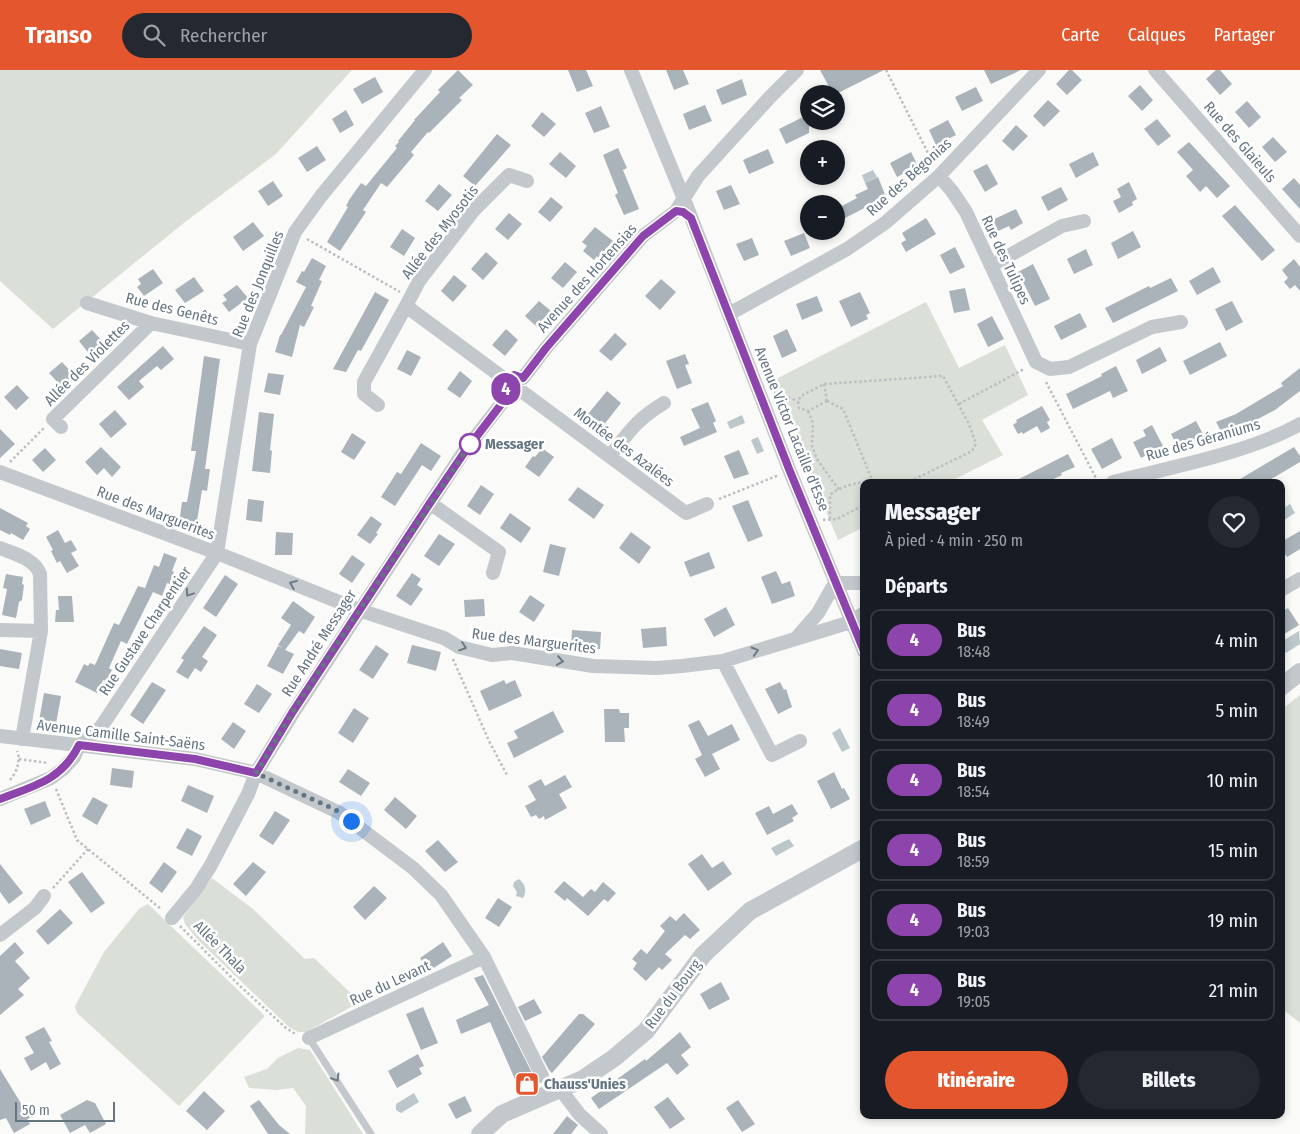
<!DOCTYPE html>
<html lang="fr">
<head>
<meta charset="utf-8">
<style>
  :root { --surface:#171b24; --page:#242831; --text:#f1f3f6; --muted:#9ea1a6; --line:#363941; --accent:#e4572e }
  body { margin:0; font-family:"Fira Sans Condensed",sans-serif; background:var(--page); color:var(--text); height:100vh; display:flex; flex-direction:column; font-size:19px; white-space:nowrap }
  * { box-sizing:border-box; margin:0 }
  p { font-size:16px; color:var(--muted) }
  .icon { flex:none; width:28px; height:28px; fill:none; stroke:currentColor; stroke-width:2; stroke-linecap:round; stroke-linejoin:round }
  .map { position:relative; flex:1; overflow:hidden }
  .side { position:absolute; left:860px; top:409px; width:425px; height:640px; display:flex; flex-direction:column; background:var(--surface); border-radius:10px; box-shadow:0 2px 8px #0003 }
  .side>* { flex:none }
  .badge { padding:0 10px; border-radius:16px; font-size:18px; line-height:32px }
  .controls { position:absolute; left:800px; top:15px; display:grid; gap:10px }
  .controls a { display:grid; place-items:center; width:45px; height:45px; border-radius:50%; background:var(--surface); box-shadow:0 2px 8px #0003; font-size:25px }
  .scale { position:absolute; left:15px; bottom:12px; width:100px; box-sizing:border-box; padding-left:5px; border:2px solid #657683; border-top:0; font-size:14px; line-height:18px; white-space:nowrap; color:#657683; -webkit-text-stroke:4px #fff; paint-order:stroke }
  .you { position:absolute; width:25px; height:25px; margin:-12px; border:4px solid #fff; border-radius:50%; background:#1a73e8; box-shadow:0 0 0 8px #1a73e833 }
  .map>.badge { position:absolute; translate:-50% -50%; box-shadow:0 0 0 2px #fff }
  h2 { padding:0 25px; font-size:19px; line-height:45px }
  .round { display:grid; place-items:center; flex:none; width:52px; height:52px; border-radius:26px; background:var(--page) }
  .summary { display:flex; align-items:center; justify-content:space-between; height:85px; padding:0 25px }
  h1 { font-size:24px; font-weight:800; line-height:38px }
  .action { display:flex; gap:10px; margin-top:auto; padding:10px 25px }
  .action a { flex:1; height:58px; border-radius:30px; background:var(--accent); color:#fff; font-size:20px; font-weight:800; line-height:58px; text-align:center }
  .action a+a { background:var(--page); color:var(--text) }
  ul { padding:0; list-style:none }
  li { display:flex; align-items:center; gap:15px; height:62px; margin:0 10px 8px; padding:0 15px; border:2px solid var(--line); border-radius:10px }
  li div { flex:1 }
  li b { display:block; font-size:19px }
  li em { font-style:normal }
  li .badge { min-width:55px; font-weight:700; text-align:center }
  header { display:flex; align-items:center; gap:30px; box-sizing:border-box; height:70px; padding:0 25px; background:var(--accent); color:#fff }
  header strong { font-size:24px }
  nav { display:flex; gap:28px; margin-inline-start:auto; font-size:18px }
  .search { width:350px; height:45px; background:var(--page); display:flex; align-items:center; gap:12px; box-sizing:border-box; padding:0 18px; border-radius:28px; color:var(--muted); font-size:19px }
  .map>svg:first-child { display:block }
  .green { fill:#dadfd7 }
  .water { fill:#bbc7cb }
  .building { fill:#aab3b9 }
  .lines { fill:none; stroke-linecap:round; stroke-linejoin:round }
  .path { stroke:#bbbfc2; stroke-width:2.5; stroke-dasharray:2.5 2.5; stroke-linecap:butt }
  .service { stroke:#c3c8cc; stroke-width:7 }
  .minor { stroke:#c3c8cc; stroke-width:14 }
  .tertiary { stroke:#c3c8cc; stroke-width:18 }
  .oneway { stroke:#6a7a87 }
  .line-casing { stroke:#fff; stroke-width:11 }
  .line { stroke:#8e44ad; stroke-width:8 }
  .walk { stroke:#657683; stroke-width:5; stroke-dasharray:0 9 }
  .stop-dot { fill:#fff; stroke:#8e44ad; stroke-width:2.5 }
  .labels { text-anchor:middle; stroke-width:5; stroke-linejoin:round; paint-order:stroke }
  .street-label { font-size:15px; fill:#657683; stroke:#fff }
  .stop-label { font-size:15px; font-weight:bold; fill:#657683; stroke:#fff; text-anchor:start }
  .poi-label { font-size:15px; font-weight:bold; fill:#657683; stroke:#fff; text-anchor:start }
</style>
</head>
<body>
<header>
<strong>Transo</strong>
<div class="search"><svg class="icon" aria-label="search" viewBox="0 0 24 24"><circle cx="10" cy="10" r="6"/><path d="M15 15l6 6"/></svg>Rechercher</div>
<nav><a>Carte</a><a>Calques</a><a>Partager</a></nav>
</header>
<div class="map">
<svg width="1300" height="1064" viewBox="0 0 1300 1064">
  <rect width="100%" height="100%" fill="#fafaf8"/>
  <path class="green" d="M0,0H352L276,84L185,152L53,259L0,211Z
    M926,232L959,298L1005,275L1028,325L982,350L1003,385L949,412H864V457L838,470L772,311Z
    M1300,625V953L1281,938V640Z
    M212,808L253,839L305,889L314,888L360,932L306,962H298L289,957L199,871L185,854L183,847Z
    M148,834L265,946L179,1036L77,943L75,936L104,882L139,839Z
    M298,978L310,980L363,1064H305L306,1036L293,1018L276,1020L249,1018L244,1007L267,999L278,988Z"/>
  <path class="water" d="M873,100L877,107L865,113L862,105Z
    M742,345L745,353L730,359L727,352Z
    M758,367L764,381L757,384L751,370Z
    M1290,434L1295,443L1281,452V440Z
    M1299,561L1300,574L1286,583L1281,576V572Z
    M840,658L850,678L842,682L832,663Z
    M789,769L794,776L776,786L771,778Z
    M519,809C526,815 527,821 523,828L516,826L517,822L513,816L514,812Z
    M414,1023L419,1032L401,1043L396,1040V1034Z"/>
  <path class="building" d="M458,0L473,15L459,28L462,30L429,63L428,62L411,82L414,85L387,117L381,113L363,140L366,142L340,181L327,172L348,137L346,136L349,130L361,113L366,116L397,78L395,76L399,72L398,71L415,50H414L440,22L438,20Z
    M568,0H586L593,16L577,22Z
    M666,0H683L689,14L674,20Z
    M820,0H884L836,24H833Z
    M984,0H1021L991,14Z
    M1069,0H1072L1082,10L1067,25L1056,14Z
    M1216,0H1220L1232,14L1220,25L1206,9Z
    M375,7L383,22L362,34L353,19Z
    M742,9L747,25L722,35L716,20Z
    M1140,15L1153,30L1142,41L1128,26Z
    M976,17L983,31L962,41L955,27Z
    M1048,30L1060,41L1044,57L1033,46Z
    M1247,31L1261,47L1249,58L1235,42Z
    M705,35L712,51L689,60L683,44Z
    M601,36L610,57L594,63L585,43Z
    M346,40L354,55L340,63L332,49Z
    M542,42L556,54L544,67L531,56Z
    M809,44V63L786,74L779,59Z
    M1157,49L1171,66L1158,76L1144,59Z
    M948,50L956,65L936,75L929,60Z
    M1016,55L1028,66L1013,81L1002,71Z
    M497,64L511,75L475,116L463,106Z
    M1273,67L1287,82L1275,92L1262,77Z
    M1189,72L1230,116L1217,128L1206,116L1200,122L1186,106L1193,100L1177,82Z
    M317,76L326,90L307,102L298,88Z
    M618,78L627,98L623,100L639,139L624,145L615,125L618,123L603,85Z
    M768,79L774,93L749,104L743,90Z
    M560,82L576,96L566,108L549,94Z
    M911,82L918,96L897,107L890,93Z
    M1093,82L1099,95L1076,108L1069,94Z
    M987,94L998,114L985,122L973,101Z
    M878,107L886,127L845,148L840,137L857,128L855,125L868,119L865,113Z
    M1294,108L1300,115V139L1282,119Z
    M273,111L283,126L268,136L258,121Z
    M1129,112L1137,129L1132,132L1133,135L1119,143L1113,131L1121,127L1117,119Z
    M439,114L452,125L438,141L425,131Z
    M731,115L740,134L724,140L716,121Z
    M1061,117L1068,130L1048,141L1041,127Z
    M551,127L563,137L550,152L538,142Z
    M1235,135L1275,180L1262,191L1222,146Z
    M1016,139L1023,153L1011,160L1009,156L998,161L992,150Z
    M509,143L522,154L508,170L495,159Z
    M926,148L936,164L906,182L901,173L906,170L902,163Z
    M253,152L264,166L243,181L233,167Z
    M595,157L613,171L598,188L597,186L594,190L583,181L587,176L582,172Z
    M402,159L415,168L404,186L390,177Z
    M1133,161L1141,177L1118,189L1111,173Z
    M804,163L810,178L791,186L784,171Z
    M752,168L759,185L744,191L736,174Z
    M955,177L965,197L950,204L940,185Z
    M1086,179L1093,195L1074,204L1067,189Z
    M486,182L498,193L483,210L471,199Z
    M312,188L326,196L319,210L322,211L311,236L314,237L304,257L300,255L292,287L275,282L280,265H281L306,217L296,212L302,201L304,202Z
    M1294,189L1300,197V221L1295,215L1290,219L1284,212L1288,208L1282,200Z
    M565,192L577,202L563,218L551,208Z
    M1033,194L1050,229L1035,236L1018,202Z
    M1213,197L1221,212L1197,225L1189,211Z
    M153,199L163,213L144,226L137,217L141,214L138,209Z
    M454,205L467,216L453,232L441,221Z
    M194,207L204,221L185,233L175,220Z
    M1171,208L1178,221L1113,253L1105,238L1149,216L1150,218Z
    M661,209L676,222L660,240L645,226Z
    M237,215L248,228L229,242L222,233L227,230L223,225Z
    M965,218L970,240L954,243L949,221Z
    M375,222L389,230L361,281L358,280L346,302L333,299Z
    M860,222L870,243L866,245L868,249L851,257L839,231Z
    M817,226L823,241L802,250L796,234Z
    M539,231L551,241L537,257L525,246Z
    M1232,231L1243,252L1226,261L1215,239Z
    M1080,243L1087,257L1061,270L1054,256Z
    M992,246L1004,269L988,277L977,254Z
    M506,259L518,270L505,286L492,275Z
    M787,259L797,281L782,288L773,266Z
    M92,260L104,273L90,285L79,271Z
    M615,263L627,274L611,291L599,281Z
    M1220,272L1227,286L1190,305L1183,291Z
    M163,276L174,289L161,300L157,296L139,311L144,317L129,330L117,317Z
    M1160,277L1167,291L1142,304L1136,290Z
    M407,280L421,287L411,306L397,299Z
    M685,284L689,294L685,295L692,313L677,319L666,291Z
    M204,286L220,289L205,399H210L207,421L202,420L196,457L179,454L182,432H187L196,381H191Z
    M62,292L74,305L61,316L49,303Z
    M1116,296L1128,321L1113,328L1110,321L1073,339L1066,324L1102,306L1101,304Z
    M1300,298V321L1275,340L1224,367L1216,352L1236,344L1283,316L1281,313Z
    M460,301L472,311L460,328L447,319Z
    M268,303L284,305L280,325L264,322Z
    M17,315L29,328L16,340L4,327Z
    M607,321L621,333L603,356L588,344Z
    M708,332L716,351L713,353L717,362L684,376L680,367L700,358L691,339Z
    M1042,336L1050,350L1047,352L1050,358L1041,363L1037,356L1023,364L1022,362L1018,364L1013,355L1017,352L1016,350Z
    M115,340L127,354L111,368L99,354Z
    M259,342L274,344L270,380L272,381L270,403L252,401Z
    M1196,351L1204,366L1178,378L1171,364Z
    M1152,355L1163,376L1141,388L1133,372L1146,366L1143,360Z
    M0,359L15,374L0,388Z
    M352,363L366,372L354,390L341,382Z
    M1112,368L1122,388L1102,399L1091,379Z
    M421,373L441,386L431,401L422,395L395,436L381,427L397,402L401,404Z
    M101,377L121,397L112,407L104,398L97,405L85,392Z
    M1294,377L1300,386V392L1266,412H1235Z
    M45,378L56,390L43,402L32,390Z
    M542,378L554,387L539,407L525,397L533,386L535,387Z
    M739,380L749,404L734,409L724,386Z
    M1068,384L1075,397L1061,403L1062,405L1047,412H1013Z
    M481,415L494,424L480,445L467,436Z
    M578,417L604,435L594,449L568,430Z
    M248,429L264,431L262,452L246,450Z
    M748,430L763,466L748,472L732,436Z
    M0,438L28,453L26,456L30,459L23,470L11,463L10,465L0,460Z
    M510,443L531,458L521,473L500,458Z
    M371,446L382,454L376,463L378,464L370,474L357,465Z
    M58,460L65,473L71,470L77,480L71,483L79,496L67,503L60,491L57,493L51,481L53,480L46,467Z
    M1300,461V479L1287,487L1281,478V472Z
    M276,462L293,463L292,485H275Z
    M631,462L651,477L639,494L619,478Z
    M439,464L455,474L439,496L424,486Z
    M550,474L566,478L559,506L543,502Z
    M709,482L715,498L690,507L684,492Z
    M164,483L177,488L172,501L174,502L170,514L167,513L162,526L153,522L127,574L121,571L109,598L112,600L106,611L103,610L97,623L75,612L84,594L88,596L90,593L95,595L114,553L119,555L138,516L145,518L154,495L159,497Z
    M352,485L365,494L352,513L339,504Z
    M776,501L782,514L790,511L795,526L772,534L761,507Z
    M412,503L421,509L417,515L423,519L411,536L396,526Z
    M6,504L23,507L22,514L24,515L22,530L19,532L16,548L2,545L7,519L3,518Z
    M225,505L238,514L216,547L203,538Z
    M530,525L545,535L534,552L519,542Z
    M58,526H72L74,552H55L56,540H59Z
    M484,529L485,546L465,547L464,530Z
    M293,531L315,547L304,564L299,561L285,580L294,584L283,604L267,596L278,576L283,578L278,575L291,555L281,548Z
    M726,537L735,555L714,567L704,549Z
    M1288,538L1299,555L1281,566V542Z
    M204,556L217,565L202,587L208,591L205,596L201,602L195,598L188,609L176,602L184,590L181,588Z
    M666,557L667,576L643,578L641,559Z
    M572,560L601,562L600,579L571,577Z
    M376,575L389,584L373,609L359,600Z
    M412,575L441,582L436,601L407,593Z
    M0,579L22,583L19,599L0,596Z
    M504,610L506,614L515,610L522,626L489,641L480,621Z
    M152,612L166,620L143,654L130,645Z
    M780,612L784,620L786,619L792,637L778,644L765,619Z
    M257,614L272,624L259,643L244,634Z
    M44,623L61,626L56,654L39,651Z
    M354,638L369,648L353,673L338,663Z
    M604,639H619L620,643H629V658H624L625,672H605Z
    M553,641L564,662L514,688L507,673L518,668L514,661Z
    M699,650L708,666L732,654L740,670L712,684L720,699L705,707L695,689L702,685L688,655Z
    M233,652L246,661L234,679L221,669Z
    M112,698L134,701L132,718L110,715Z
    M348,699L370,713L361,726L339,712Z
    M834,702L842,719L844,718L850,729L831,739L817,711Z
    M565,705L572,717L559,724L567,738L545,750L544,746L539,749L536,745L531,747L525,736L536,730L528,716L541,709L545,716Z
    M188,715L214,726L207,743L181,731Z
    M93,727L108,735L97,755L82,746Z
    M395,727L417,746L406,759L384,740Z
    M45,731L51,746L31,755L24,739Z
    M792,734L798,744L792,748L794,751L767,765L755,743L769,736L773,744Z
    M275,741L290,750L273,775L259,766Z
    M187,758L202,766L192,786L176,778Z
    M438,770L458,792L445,802L425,781Z
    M702,784L712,798L723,791L732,804L708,821L688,794Z
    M164,792L177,802L162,823L149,813Z
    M253,792L266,802L246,826L233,814Z
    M0,794L23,823L9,834L0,822Z
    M82,802L105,833L91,843L68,812Z
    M564,811L583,827L591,819L595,822L603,812L616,823L608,832L604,829L588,846L567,828L565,831L554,822Z
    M374,816L387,828L365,850L353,837Z
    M498,828L512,837L499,857L485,848Z
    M60,839L73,853L48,875L36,861Z
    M684,843L700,860L690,869L685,865L665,884L672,890L662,900L659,897L646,911L633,899L637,893L632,889L641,879L647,884L665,861L660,856L670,846L676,851Z
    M15,872L24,883L15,891L30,908L18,919L24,925L0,945V886Z
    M443,872L452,886L429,901L420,888Z
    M483,905L537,1013L534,1017L521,1023L490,952L461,964L456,950L489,935L474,908Z
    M721,912L730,929L709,940L700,924Z
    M534,929L542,943L525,951L518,937Z
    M423,937L438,973L421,980L406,944Z
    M579,944H583L595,954L552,1003L549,1000L542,987Z
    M44,957L52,971L49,972L61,994L50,1000L46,992L31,1001L24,988L34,983L25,967Z
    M680,962L691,977L681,985L689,995L677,1005L667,993L599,1039L591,1028L645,989L646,991Z
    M418,984L424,996L419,998L422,1004L397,1018L388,1001Z
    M0,999L30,1048L27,1049L30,1054L14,1063L6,1048L0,1050Z
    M204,1021L225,1041L207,1060L186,1041Z
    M465,1026L472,1041L456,1049L448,1034Z
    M668,1027L685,1049L670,1059L654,1037Z
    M87,1030L95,1033L106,1054L90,1063L85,1055L70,1063L60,1045Z
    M259,1030L279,1055L290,1064H268L250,1036Z
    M738,1030L755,1054L742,1062L726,1038Z
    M567,1046L578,1055L571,1064H553Z"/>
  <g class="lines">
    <path class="path" d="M886,0L933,93
      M307,169L400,222
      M1046,312L1098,412
      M824,314L827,331
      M774,322L798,331
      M827,331L808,341L799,338L798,331L801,326L824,314L943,306L969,354L976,374L972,381L909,412
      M827,331L843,339L873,412
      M959,334L1024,299
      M808,341L813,353L812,376L817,389L839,420
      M10,392L45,357
      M719,429L779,405
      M830,449V425C842,415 857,413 872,411
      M823,450L837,449L864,435
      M453,589L489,671L507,705
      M19,689L48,693
      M10,710C17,702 21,690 17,681
      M56,719L77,770L161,839
      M53,818L88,779
      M180,856L240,916L286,958L297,965"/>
    <path class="service" d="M309,968L371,1064"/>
    <path class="minor" d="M631,0L684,129L789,399L864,581
      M1155,0L1300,166
      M939,106L952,121L966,142L1036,292L1050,299L1069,297L1152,257L1181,252
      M992,195L1062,156L1084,151
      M87,233L151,253L250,274
      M406,236L506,310
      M729,244L847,179L885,153L939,106L1039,0
      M523,308L546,278L643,166L676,141L698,106L771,26L797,0
      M524,323L686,443L707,434
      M378,335L364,324V312L406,236L419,211L474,140L509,105L527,111
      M61,357L53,349L151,253
      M610,386C629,362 637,349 664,333
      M0,402L217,483L359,540L444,568L459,577L492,585L512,583L593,596L657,598L682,596L723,591L851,552L864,543
      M1113,412C1171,397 1249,383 1300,354
      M430,433L499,482L493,503
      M0,478C14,484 34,488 40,504L41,561L22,669
      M835,513H864
      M1281,520L1300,509
      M0,560L41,561
      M797,567L818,543L835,513
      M723,591L772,685L800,671
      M0,666L195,689L256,703L340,743L413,798L441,825L484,887L542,1006
      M0,729L51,708L63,699L74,687L79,675L101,657L217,483L250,274L295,162L321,126L425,0
      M172,848L196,819L211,795L248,724L256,703L293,643L463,383L509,324
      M0,865L35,838L44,826
      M309,968L484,887
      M560,1019L580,1045L601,1064"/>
    <path class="tertiary" d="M1281,617L1300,602
      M480,1064L502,1044L583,1009L614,988L646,961L703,885L750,841L864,778"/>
  </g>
  <defs><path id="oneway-chevron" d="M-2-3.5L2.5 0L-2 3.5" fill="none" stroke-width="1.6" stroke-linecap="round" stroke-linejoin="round" transform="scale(1.25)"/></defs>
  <g class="oneway">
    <use href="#oneway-chevron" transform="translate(293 514) rotate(-158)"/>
    <use href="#oneway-chevron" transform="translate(189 523) rotate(124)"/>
    <use href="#oneway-chevron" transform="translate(463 577) rotate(19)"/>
    <use href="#oneway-chevron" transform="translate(755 581) rotate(-16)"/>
    <use href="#oneway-chevron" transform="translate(560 591) rotate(8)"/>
    <use href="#oneway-chevron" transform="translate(336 1008) rotate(58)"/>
  </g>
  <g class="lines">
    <defs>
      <path id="line" d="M0,729C34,716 62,710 79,675L195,689L256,703L292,643L430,433L464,383L509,324L505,318L506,310L514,305L523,308L546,278L643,166L676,141L683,142L691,148L789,399L864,581"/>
    </defs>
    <use href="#line" class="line-casing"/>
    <use href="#line" class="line"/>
    <path class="walk" d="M351,751L340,742L256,703L292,643L347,559L473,370L470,374"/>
  </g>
  <defs>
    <symbol id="shop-square" viewBox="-11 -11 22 22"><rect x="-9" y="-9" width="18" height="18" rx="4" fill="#e4572e" stroke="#fff"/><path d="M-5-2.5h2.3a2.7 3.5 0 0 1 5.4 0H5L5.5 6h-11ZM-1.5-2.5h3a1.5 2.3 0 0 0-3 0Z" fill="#fff"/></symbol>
  </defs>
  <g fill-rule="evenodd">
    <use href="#shop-square" x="513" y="1000" width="28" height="28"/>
  </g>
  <circle class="stop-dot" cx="470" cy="374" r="10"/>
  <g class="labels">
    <g class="street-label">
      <text transform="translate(1240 72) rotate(49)" y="5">Rue des Glaieuls</text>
      <text transform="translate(909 107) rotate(-42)" y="5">Rue des Bégonias</text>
      <text transform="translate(440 162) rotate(-52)" y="5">Allée des Myosotis</text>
      <text transform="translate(1006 190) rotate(65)" y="5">Rue des Tulipes</text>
      <text transform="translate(587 208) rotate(-48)" y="5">Avenue des Hortensias</text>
      <text transform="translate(258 214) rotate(-68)" y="5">Rue des Jonquilles</text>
      <text transform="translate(172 239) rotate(14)" y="5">Rue des Genêts</text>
      <text transform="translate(87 293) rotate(-45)" y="5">Allée des Violettes</text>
      <text transform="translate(792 359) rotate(68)" y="5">Avenue Victor Lacaille d'Esse</text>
      <text transform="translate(1203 370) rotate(-16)" y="5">Rue des Géraniums</text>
      <text transform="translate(624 377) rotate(37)" y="5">Montée des Azalées</text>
      <text transform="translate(156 443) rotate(21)" y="5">Rue des Marguerites</text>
      <text transform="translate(145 561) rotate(-56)" y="5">Rue Gustave Charpentier</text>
      <text transform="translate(534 571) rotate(7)" y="5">Rue des Marguerites</text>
      <text transform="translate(319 573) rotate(-57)" y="5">Rue André Messager</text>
      <text transform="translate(121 665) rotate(7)" y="5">Avenue Camille Saint-Saëns</text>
      <text transform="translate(220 877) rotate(45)" y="5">Allée Thala</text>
      <text transform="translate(390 913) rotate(-25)" y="5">Rue du Levant</text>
      <text transform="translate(673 924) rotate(-53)" y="5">Rue du Bourg</text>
    </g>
    <g class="stop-label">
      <text x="485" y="379">Messager</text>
    </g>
    <g class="poi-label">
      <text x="544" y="1019">Chauss'Unies</text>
    </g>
  </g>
</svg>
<div class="controls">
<a><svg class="icon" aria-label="layers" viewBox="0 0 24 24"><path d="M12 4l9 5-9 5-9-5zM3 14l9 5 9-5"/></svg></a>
<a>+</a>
<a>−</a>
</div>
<div class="scale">50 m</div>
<div class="you" style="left:351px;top:751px"></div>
<b class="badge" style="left:506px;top:319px;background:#8e44ad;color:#fff">4</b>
<section class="side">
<div class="summary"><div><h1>Messager</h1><p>À pied · 4 min · 250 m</p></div><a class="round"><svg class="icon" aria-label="heart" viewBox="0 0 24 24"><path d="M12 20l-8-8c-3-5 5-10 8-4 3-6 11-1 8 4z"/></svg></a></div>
<h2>Départs</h2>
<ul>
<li><span class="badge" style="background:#8e44ad;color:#fff">4</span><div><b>Bus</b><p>18:48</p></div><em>4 min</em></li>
<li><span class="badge" style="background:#8e44ad;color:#fff">4</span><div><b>Bus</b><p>18:49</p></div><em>5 min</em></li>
<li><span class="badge" style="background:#8e44ad;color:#fff">4</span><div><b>Bus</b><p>18:54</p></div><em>10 min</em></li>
<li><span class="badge" style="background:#8e44ad;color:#fff">4</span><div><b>Bus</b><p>18:59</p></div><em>15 min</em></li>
<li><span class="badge" style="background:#8e44ad;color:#fff">4</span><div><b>Bus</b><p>19:03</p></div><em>19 min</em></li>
<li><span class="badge" style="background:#8e44ad;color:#fff">4</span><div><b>Bus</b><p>19:05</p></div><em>21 min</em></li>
</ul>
<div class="action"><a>Itinéraire</a><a>Billets</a></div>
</section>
</div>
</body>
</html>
